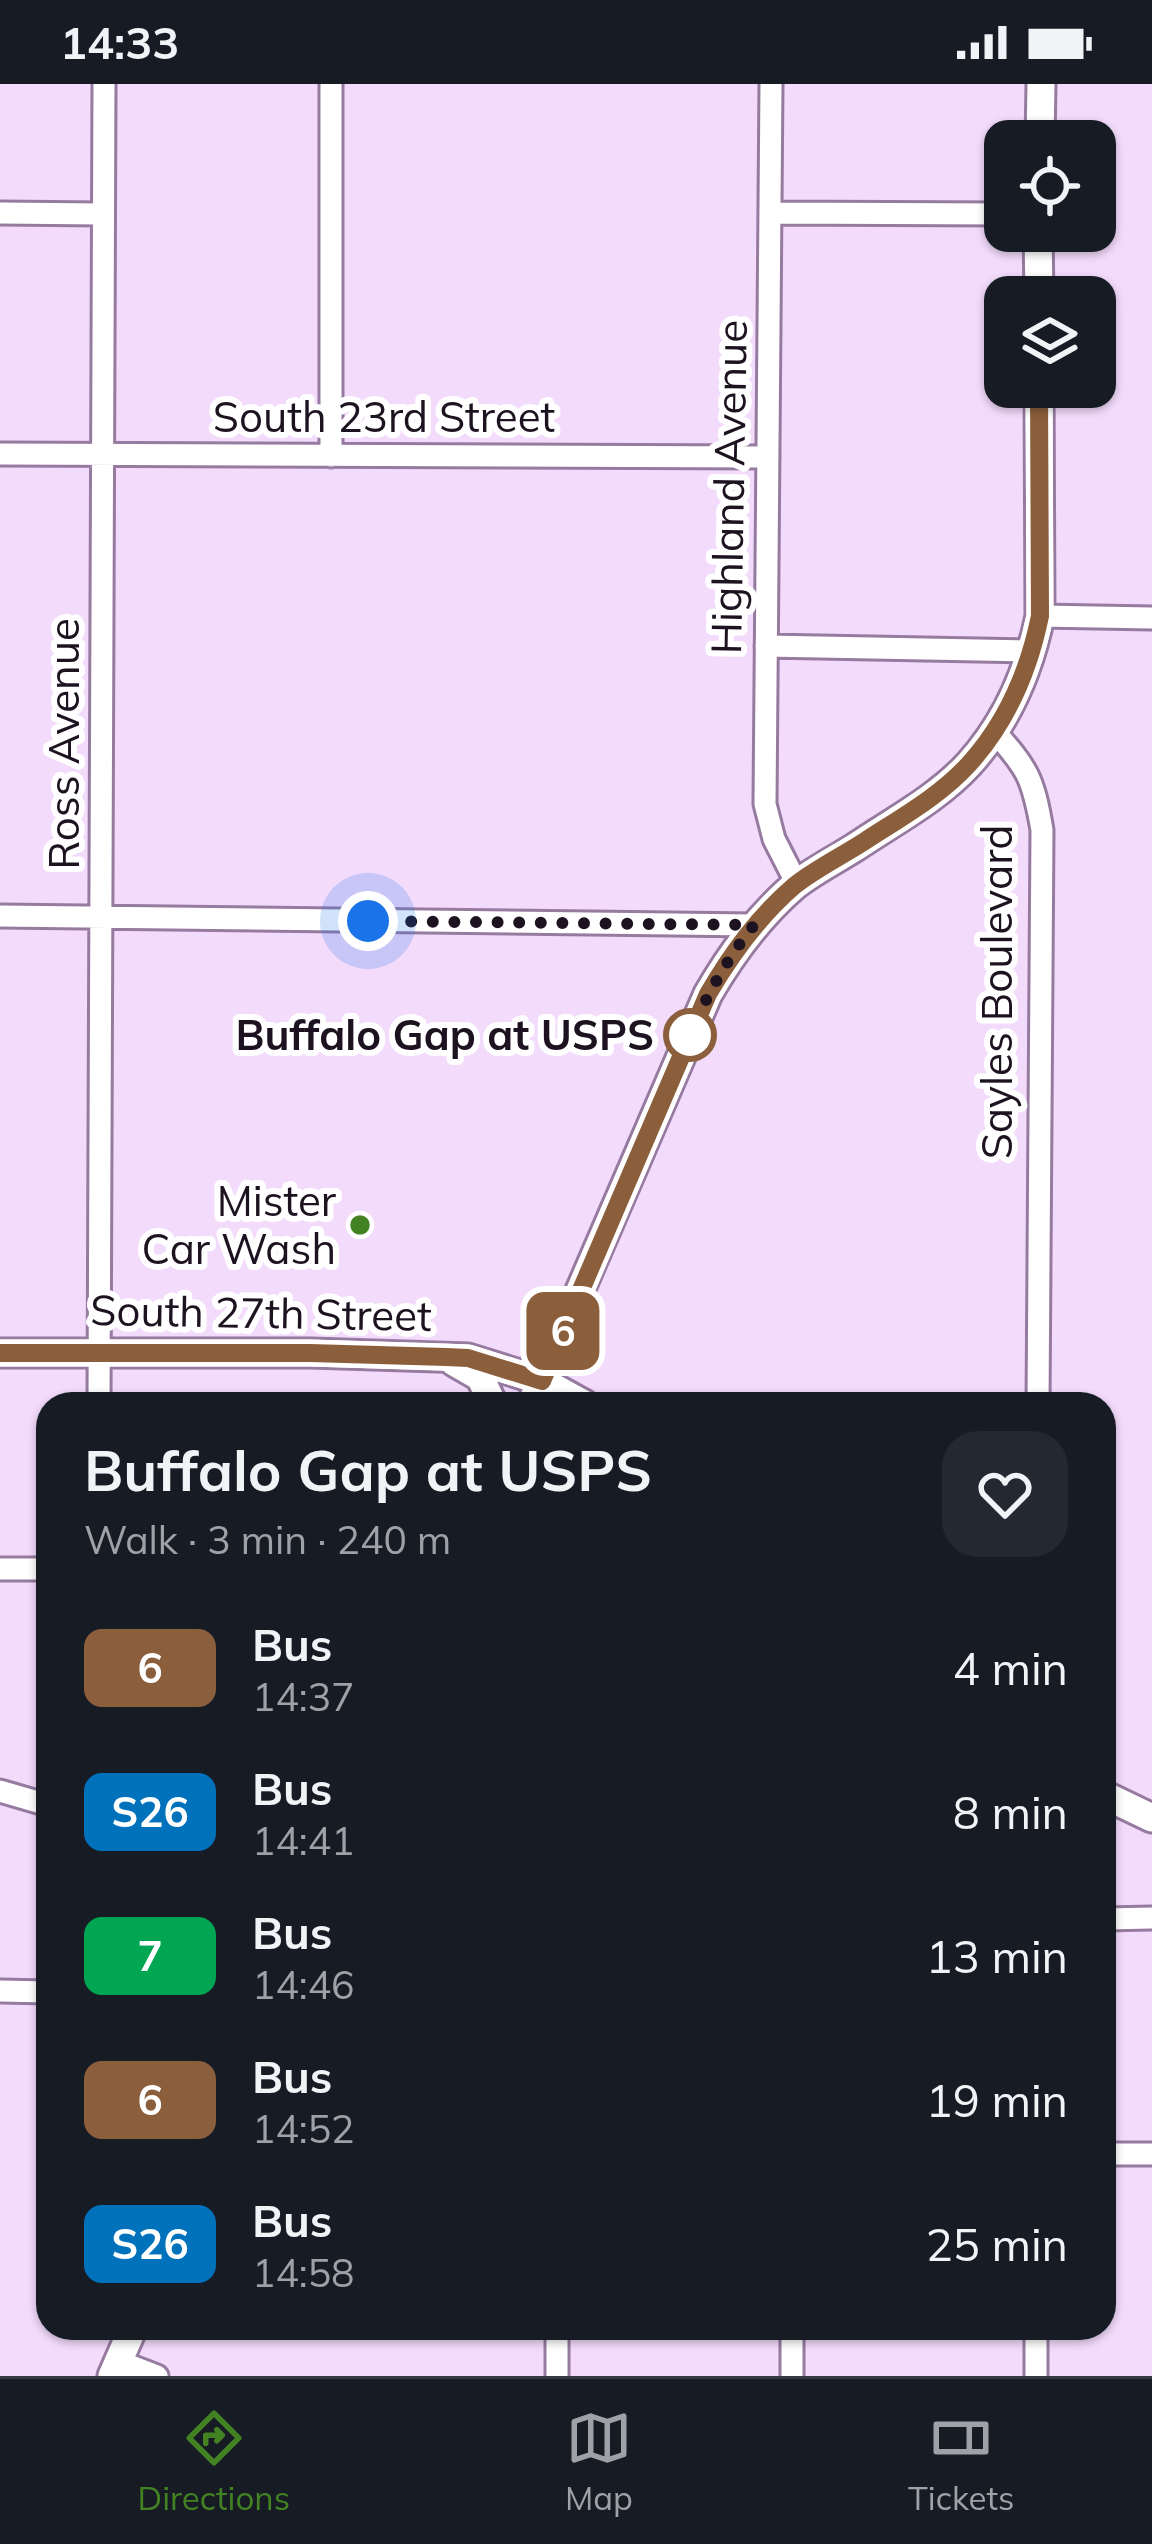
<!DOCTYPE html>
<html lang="en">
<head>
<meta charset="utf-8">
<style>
  :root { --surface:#171b24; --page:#242831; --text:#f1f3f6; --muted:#9ea1a6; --line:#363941; --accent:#438222 }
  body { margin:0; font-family:Mulish,sans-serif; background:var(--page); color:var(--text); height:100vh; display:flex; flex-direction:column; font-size:45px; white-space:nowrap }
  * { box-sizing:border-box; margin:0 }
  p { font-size:39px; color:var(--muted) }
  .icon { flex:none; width:66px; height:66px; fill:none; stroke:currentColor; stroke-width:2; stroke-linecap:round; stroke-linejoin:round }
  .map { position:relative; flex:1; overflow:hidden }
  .drawer { position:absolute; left:36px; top:1308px; width:1080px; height:948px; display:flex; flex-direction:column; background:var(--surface); border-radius:36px; box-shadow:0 3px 9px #0004 }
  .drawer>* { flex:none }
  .badge { padding:0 24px; border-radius:18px; font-size:42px; line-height:78px }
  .buttons { position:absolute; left:984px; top:36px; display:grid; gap:24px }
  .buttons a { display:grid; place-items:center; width:132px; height:132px; border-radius:24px; background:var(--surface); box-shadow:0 3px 9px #0004; font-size:60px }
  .you { position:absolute; width:60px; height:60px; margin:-30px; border:9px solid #fff; border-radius:50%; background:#1a73e8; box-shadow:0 0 0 18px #1a73e833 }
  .map>.badge { position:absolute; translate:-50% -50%; box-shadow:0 0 0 6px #fff }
  .round { display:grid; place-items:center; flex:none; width:126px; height:126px; border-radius:36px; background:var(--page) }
  .summary { display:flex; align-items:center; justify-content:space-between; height:204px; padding:0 48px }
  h1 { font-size:57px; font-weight:700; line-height:90px }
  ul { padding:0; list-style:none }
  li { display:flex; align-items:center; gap:36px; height:144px; padding:0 48px }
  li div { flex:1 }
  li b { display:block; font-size:45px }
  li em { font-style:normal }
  li .badge { min-width:132px; font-weight:700; text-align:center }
  .status { display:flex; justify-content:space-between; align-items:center; height:84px; padding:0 60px; background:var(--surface); direction:ltr }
  .status svg { height:33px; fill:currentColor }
  .tab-bar { display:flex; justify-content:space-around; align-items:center; height:168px; border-top:3px solid var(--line); background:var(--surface); font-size:33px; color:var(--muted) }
  .tab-bar a { display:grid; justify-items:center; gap:6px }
  .tab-bar .selected { color:var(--accent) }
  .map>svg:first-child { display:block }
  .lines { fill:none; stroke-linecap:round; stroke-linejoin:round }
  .minor-casing { stroke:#967aa0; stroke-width:27 }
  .major-casing { stroke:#967aa0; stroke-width:33 }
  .minor { stroke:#fff; stroke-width:21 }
  .major { stroke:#fff; stroke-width:27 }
  .line-casing { stroke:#fff; stroke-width:27 }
  .line { stroke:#8b5e3c; stroke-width:18 }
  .walk { stroke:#1d1220; stroke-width:12; stroke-dasharray:0 21.6 }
  .stop-dot { fill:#fff; stroke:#8b5e3c; stroke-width:6 }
  .poi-dot { fill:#438222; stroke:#fff; stroke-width:4.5 }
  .labels { text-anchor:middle; stroke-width:12; stroke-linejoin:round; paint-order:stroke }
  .street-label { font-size:42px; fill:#1d1220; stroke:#fff }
  .stop-label { font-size:42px; font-weight:bold; fill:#1d1220; stroke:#fff; text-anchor:end }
  .poi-label { font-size:42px; fill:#1d1220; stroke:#fff; text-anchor:end }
</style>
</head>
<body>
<div class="status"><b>14:33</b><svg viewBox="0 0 49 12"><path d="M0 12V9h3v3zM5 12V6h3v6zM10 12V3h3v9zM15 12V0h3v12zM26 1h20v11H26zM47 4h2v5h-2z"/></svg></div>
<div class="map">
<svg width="1152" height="2292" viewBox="0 0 1152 2292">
  <rect width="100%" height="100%" fill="#f3dbfc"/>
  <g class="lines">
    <defs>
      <path id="minor" d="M771,0L765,720L774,755L797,800
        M0,129L102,130
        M770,129L1005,130
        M0,370L768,373
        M331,372V0
        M1040,532L1152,534
        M766,562L1033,567
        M994,647C1028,685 1033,694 1042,746L1038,1320
        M0,832L754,841
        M99,1320L104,0
        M0,1485H48
        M0,1707L48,1721
        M1104,1835L1152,1834
        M0,1907L48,1908
        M1104,2070H1152
        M557,2244V2292
        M1036,2244V2292
        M118,2277L157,2292
        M792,2292V2244"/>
      <path id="major" d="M1040,57L1041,0
        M1038,147L1039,213
        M0,1269H311L468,1274L542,1297L584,1320
        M454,1278L480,1293L493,1320
        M531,1320L708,910C732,869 758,833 794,802C813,787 837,775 857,762C894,737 938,714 969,680C1006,639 1029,586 1040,532L1039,303
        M1104,1711L1152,1734
        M112,2292L133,2244"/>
    </defs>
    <use href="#minor" class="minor-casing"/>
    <use href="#major" class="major-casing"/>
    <use href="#minor" class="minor"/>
    <use href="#major" class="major"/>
  </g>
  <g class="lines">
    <defs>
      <path id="line" d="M0,1269H310L446,1273L468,1274L542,1297L708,910C732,869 758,833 794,802C815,785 842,772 865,757C900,734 940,712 969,680C1006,639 1029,586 1040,532L1039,303"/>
    </defs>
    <use href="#line" class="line-casing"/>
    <use href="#line" class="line"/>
    <path class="walk" d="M368,837L754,841C727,875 707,911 690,951"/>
  </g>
  <circle class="stop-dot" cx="690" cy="951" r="24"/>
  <circle class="poi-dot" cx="360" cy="1141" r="12"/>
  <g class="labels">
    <g class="street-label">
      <text x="384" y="348">South 23rd Street</text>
      <text transform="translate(729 403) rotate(-89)" y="15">Highland Avenue</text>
      <text transform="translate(64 660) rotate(-90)" y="15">Ross Avenue</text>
      <text transform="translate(997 908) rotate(-90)" y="15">Sayles Boulevard</text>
      <text transform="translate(261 1229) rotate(1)" y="15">South 27th Street</text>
    </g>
    <g class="stop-label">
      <text x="654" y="966">Buffalo Gap at USPS</text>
    </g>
    <g class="poi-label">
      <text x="336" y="1132">Mister<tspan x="336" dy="48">Car Wash</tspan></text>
    </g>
  </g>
</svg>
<div class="buttons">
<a><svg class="icon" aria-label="locate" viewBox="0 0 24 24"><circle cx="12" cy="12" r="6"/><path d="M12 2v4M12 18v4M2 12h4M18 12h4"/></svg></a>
<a><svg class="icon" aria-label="layers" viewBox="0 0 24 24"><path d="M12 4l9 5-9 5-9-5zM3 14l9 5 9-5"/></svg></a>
</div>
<div class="you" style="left:368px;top:837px"></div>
<b class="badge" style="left:563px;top:1247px;background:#8b5e3c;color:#fff">6</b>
<section class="drawer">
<div class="summary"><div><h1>Buffalo Gap at USPS</h1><p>Walk · 3 min · 240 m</p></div><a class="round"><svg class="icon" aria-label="heart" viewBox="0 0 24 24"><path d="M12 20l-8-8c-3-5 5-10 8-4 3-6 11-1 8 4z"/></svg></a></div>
<ul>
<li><span class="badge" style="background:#8b5e3c;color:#fff">6</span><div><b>Bus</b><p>14:37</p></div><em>4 min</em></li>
<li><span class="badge" style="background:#0072bc;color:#fff">S26</span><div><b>Bus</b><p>14:41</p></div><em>8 min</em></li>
<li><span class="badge" style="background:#00a651;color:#fff">7</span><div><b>Bus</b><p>14:46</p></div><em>13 min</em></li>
<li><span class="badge" style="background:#8b5e3c;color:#fff">6</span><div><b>Bus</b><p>14:52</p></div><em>19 min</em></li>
<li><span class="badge" style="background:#0072bc;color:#fff">S26</span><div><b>Bus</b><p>14:58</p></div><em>25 min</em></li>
</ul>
</section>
</div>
<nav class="tab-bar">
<a class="selected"><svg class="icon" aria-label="directions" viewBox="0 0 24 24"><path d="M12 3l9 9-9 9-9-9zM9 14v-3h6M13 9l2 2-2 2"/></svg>Directions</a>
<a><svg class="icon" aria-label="map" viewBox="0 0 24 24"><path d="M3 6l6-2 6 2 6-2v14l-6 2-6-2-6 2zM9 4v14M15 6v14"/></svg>Map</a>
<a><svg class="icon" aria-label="tickets" viewBox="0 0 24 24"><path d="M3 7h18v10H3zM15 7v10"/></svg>Tickets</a>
</nav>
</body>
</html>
